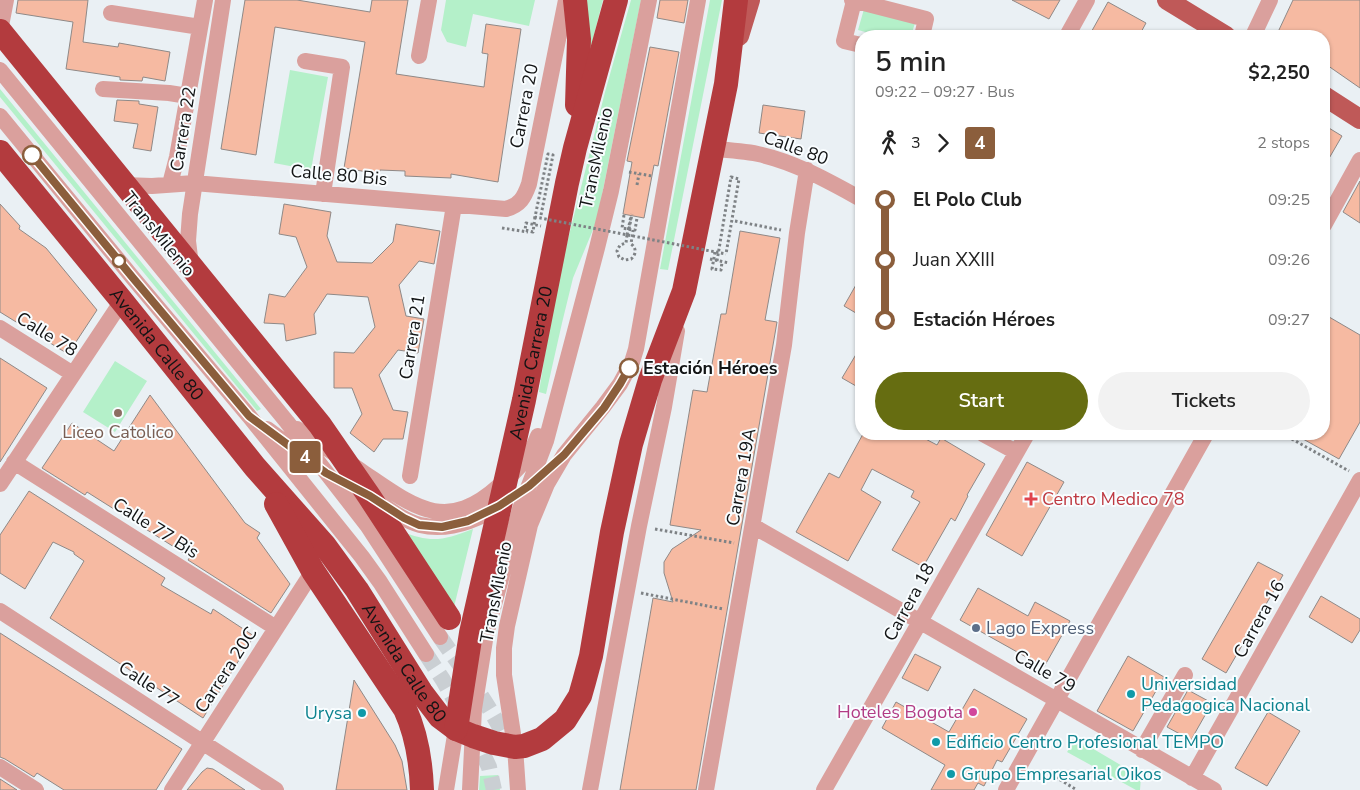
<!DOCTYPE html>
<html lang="en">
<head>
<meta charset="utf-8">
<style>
  :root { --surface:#fff; --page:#f2f2f2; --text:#222; --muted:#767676; --accent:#666d11 }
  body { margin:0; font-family:"Nunito Sans",sans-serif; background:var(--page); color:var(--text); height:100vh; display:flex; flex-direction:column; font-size:19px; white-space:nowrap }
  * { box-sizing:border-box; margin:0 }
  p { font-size:16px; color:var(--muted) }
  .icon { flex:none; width:28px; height:28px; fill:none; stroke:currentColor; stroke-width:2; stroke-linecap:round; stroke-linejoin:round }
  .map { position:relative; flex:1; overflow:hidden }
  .sheet { position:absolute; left:855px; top:30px; width:475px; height:410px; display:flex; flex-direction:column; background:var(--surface); border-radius:20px; box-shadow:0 1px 4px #0004 }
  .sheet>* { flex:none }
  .badge { padding:0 10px; border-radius:4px; font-size:18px; line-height:32px }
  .map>.badge { position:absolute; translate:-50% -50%; box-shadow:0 0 0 2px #fff }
  .legs { display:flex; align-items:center; gap:8px; height:55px; padding:0 20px; font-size:16px }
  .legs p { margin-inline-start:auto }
  .headline { display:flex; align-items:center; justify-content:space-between; height:85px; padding:0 20px }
  h1 { font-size:28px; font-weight:600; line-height:38px }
  .action { display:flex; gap:10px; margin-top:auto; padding:10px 20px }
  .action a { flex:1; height:58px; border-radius:30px; background:var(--accent); color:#fff; font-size:20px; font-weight:600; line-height:58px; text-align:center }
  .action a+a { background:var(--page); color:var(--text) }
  ul { padding:0 20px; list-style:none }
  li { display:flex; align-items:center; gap:18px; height:60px; font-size:19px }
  li i { display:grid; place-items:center; width:8px; height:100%; margin:0 6px; background:currentColor }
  li i::after { content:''; width:12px; height:12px; margin:-6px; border:4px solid; border-radius:50%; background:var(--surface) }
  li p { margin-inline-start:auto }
  li:first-child i { background:linear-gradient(#0000 50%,currentColor 0) }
  li:last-child i { background:linear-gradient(currentColor 50%,#0000 0) }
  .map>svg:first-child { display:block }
  .green { fill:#b4f0c9 }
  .building { fill:#f6baa2; stroke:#8f8987 }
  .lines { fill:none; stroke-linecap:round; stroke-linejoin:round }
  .minor-tunnel { stroke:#cacfd3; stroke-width:16; stroke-dasharray:16 8; stroke-linecap:butt }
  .path { stroke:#7e8285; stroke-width:3; stroke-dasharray:2.5 2.5; stroke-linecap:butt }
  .minor { stroke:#daa09d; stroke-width:16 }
  .major { stroke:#bf5958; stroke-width:20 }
  .highway { stroke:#b33b3e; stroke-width:24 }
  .path-bridge { stroke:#7e8285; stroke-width:3; stroke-dasharray:2.5 2.5; stroke-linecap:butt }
  .line-1-casing { stroke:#fff; stroke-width:11 }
  .line-1 { stroke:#8b5e3c; stroke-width:8 }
  .stop-1-dot { fill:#fff; stroke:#8b5e3c; stroke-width:2.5 }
  .education-dot { fill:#8d6e63; stroke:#f9fdff; stroke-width:2 }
  .health-dot { fill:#e0444e; stroke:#f9fdff; stroke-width:2 }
  .service-dot { fill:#5c6f8a; stroke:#f9fdff; stroke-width:2 }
  .culture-dot { fill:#0f9aa8; stroke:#f9fdff; stroke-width:2 }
  .hotel-dot { fill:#d1479c; stroke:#f9fdff; stroke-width:2 }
  .labels { text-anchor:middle; stroke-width:4; stroke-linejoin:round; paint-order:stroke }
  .street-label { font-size:18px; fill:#121415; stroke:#f9fdff }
  .stop-label { font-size:18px; font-weight:bold; fill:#121415; stroke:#f9fdff; text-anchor:start }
  .education-label { font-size:18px; fill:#785e54; stroke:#f9fdff }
  .health-label { font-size:18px; fill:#be3a42; stroke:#f9fdff; text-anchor:start }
  .service-label { font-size:18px; fill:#4e5e75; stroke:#f9fdff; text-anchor:start }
  .culture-label { font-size:18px; fill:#0d838f; stroke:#f9fdff; text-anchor:start }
  .hotel-label { font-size:18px; fill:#b23c85; stroke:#f9fdff; text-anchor:end }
</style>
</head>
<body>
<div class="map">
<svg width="1360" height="790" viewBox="0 0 1360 790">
  <rect width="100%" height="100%" fill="#eaf0f4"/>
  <path class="green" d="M446,0H535L529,26L473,14L466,47L447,42L441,30Z
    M583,0H603L587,62Z
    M631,0H641L597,220L573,278L562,323L546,394L539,392L555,291L605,92Z
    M710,0H722L668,270L660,269Z
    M864,9L915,23L911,36H880L858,30Z
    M290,70L328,77L311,170L274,163Z
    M0,89L261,409L257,411L0,97Z
    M115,361L147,381L115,432L83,412Z
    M473,529L454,607L400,531C431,543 442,541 473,529Z
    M1080,743L1085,744L1141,777L1140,790H1136L1067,752L1072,745Z
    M498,775L500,790H479L480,776Z"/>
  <path class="building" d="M18,0H88L83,42L118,47L119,43L170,52L165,81L143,77L142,81L120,80V77L66,69L73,22L16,13Z
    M245,0H297L370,12L372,0H408L396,74L484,87L488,54L482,53L486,24L521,29L498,182L451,174V178L405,176V171L380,170L379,174L344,168L365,42L275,27L256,155L221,149Z
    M660,0H688L684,23L657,18Z
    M1012,0H1060L1049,19Z
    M1293,0H1360V88L1324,63V36H1284L1278,32Z
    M1108,2L1146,23L1139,36H1089Z
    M650,47L679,52L658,166L654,165L644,218L623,214L632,162L627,161Z
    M117,100L139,101V104L158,107L151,151L133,148L138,124L114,121Z
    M763,105L805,111L801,139L759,133Z
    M1324,125L1342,136L1324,167Z
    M1360,181V223L1343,212Z
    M0,204L20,226L19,229L46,248L97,310L68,354L0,312Z
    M284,204L331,212L327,236L337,262L372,263L393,242L396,224L440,231L434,264L419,261L399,285L406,316L424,319L418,353L398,350L379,375L393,410L408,412L403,439H383L374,452L350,433L362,414L352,388H334V352L354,353L375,327L368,297L327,294L314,314L316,334L286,341L284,324L264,323L269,294L285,297L307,267L296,237L279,234Z
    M740,231L780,238L765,320L777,322L696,790H620L653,598L673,602L664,573V562L672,549L701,530L670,525L693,390L707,392L721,314H726Z
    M861,276V316L844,306Z
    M1324,314L1360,335V422L1339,459L1294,434H1324Z
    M861,346V379L856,386L842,378Z
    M0,358L47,388L0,462Z
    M150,395L245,523L260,533L257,538L290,584L271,613L188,560L190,557L87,492L85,495L42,468L72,423L114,451Z
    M863,434H916L937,445L941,438L985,464L967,495L968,496L955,521L951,518L923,567L892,550L920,502L911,497L914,491L872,469L861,490L881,502L848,561L796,532L829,473L839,478Z
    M1027,462L1064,482L1022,556L986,535Z
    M29,491L165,578L161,585L211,614L213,609L254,636L203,718L50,618L84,561L74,554V552L53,542L25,589L0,573V535Z
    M1258,562L1283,575L1226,673L1202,659Z
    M978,588L1028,616L1035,602L1070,621L1044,667L960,620Z
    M1321,596L1360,619V630L1352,643L1309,617Z
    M0,633L182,749L156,790H64L37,773L34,777L5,759L0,757Z
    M915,654L941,667L928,691L902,678Z
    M1128,656L1164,677L1133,731L1097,711Z
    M354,680L395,745L402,761L407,790H336Z
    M974,689L1027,719L1002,762L997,760L984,786L978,783L974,790H931L945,765L882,728L896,702L949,732Z
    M1188,690L1212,703L1191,740L1167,727Z
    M1268,712L1300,731L1267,786L1235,768Z
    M207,768L213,769L245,790H187L202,772Z
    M0,779L17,790H0Z"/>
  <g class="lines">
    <path class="minor-tunnel" d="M440,637C466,674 494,710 512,752
      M426,654L443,680L460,710
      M473,733L489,767L494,790"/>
    <path class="path" d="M629,172L652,176
      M637,185L639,174
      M624,215L622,228L633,230H635L637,218
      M535,217L533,232L525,230L526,223L541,226
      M735,221L781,230
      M502,228L528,232
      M629,229L632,214
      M627,235L626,243L620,245L617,251L619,257L625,260L631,259C636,255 637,248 631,244L633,230
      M710,259L729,263
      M717,261L731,177L739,179L726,254
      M1283,434L1349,471
      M655,529L734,543
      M641,593L723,609
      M1047,772L1077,790"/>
    <path class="minor" d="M852,0L926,19L922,36
      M854,1L844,41L861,45
      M111,13L200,27
      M0,31L6,0
      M1067,36L1087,0
      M1253,36L1270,0
      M419,56L429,0
      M305,61L342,67L323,194
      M0,70L287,422L367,525L440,637
      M103,89L169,93L188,96
      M0,116L133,278L249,416L362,557L380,582L426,654
      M712,149C727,150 743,151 758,154C795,162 828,181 861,199
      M170,184L177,157L205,0
      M123,185L152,186L194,183L506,209C520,205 524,198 529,184L566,0
      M1324,225L1360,160
      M191,265L188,241L190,214L223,0
      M0,328L73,374
      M267,429L310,461
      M297,429C320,444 342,458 364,473C414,507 446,534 499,486C516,471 530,458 538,436
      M983,434L1016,452
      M14,462L276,628
      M410,476L454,205
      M0,484L122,301
      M376,500C389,509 404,521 420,525C450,532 480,519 504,503
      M753,526L1214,790
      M0,611L276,790
      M1142,750L1185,675
      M0,767L36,790
      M1192,778L1360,480
      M172,790L313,571
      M446,790L456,729
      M470,790L474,709L486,634L520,509L546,441L597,248L611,191L649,0
      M518,790L515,747L504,675V648L507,626L530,525L547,484L564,455L603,407L620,384L632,362L636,349L698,0
      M590,790L639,526L664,407L677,331
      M706,790L784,345L797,233L807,170
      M824,790L1027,434
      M1006,790L1206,434"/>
    <path class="major" d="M1167,0L1226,36
      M739,36L750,0
      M1324,96L1360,119"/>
    <g class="highway">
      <path d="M575,0L579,39L577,105"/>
      <path d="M0,31L320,425L369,496L449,618"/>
      <path id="s1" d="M0,152L122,301L255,467L325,546L357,590L421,692L440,717L456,729L473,736L494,743L515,747L524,746L542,739L565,720L580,696L584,682L591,656L612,532L631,444L650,380L684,291L726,84L736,0"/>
      <path d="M276,504L313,571L405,709C417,735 421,762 422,790"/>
      <path id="s2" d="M456,729L471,633L524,400L567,183L575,148L616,0"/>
    </g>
    <path class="path-bridge" d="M541,215L553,155L548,154L535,217L726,254
      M627,235L631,216
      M715,252L712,269L721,270L722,262"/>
  </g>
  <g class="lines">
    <defs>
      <path id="line-1" d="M32,155L133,278L249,416L326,473L370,496L404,518L419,525L442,527L468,521L499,506L529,486L564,455L604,408L620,384L629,368"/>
    </defs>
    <use href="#line-1" class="line-1-casing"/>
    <use href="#line-1" class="line-1"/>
  </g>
  <g class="stop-1-dot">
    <circle cx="32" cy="155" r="9"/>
    <circle cx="119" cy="261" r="6"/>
    <circle cx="629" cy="368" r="9"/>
  </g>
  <circle class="education-dot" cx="118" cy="413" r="5"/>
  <path class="health-dot" d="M1028.5 491.5h5v5h5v5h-5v5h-5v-5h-5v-5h5z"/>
  <circle class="service-dot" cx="976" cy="628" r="5"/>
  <g class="culture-dot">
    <circle cx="1131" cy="694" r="5"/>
    <circle cx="362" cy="713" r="5"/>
    <circle cx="936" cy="742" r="5"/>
    <circle cx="951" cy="774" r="5"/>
  </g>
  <circle class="hotel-dot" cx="973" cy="712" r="5"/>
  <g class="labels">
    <g class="street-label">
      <text transform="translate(524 106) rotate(-79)" y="6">Carrera 20</text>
      <text transform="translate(183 129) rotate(-81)" y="6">Carrera 22</text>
      <text transform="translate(796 148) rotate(20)" y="6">Calle 80</text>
      <text transform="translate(596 158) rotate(-78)" y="6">TransMilenio</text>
      <text transform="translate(339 175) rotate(5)" y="6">Calle 80 Bis</text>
      <text transform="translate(159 234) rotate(51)" y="6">TransMilenio</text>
      <text transform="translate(47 334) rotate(32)" y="6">Calle 78</text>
      <text transform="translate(412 337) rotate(-81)" y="6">Carrera 21</text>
      <text dy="6" stroke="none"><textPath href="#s1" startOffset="248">Avenida Calle 80</textPath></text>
      <text dy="6" stroke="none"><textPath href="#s2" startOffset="374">Avenida Carrera 20</textPath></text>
      <text transform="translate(741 477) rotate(-80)" y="6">Carrera 19A</text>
      <text transform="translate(156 528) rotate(32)" y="6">Calle 77 Bis</text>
      <text transform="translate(496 592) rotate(-79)" y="6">TransMilenio</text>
      <text transform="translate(909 602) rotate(-61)" y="6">Carrera 18</text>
      <text transform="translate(1259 619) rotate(-61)" y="6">Carrera 16</text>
      <text dy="6" stroke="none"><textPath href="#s1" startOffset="652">Avenida Calle 80</textPath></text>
      <text transform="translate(226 670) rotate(-57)" y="6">Carrera 20C</text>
      <text transform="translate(1045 671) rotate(30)" y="6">Calle 79</text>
      <text transform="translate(149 684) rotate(33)" y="6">Calle 77</text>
    </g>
    <g class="stop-label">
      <text x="643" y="374">Estación Héroes</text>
    </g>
    <g class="education-label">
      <text x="118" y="438">Liceo Catolico</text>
    </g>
    <g class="health-label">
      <text x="1042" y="505">Centro Medico 78</text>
    </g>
    <g class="service-label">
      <text x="986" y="634">Lago Express</text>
    </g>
    <g class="culture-label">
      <text x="1141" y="690">Universidad<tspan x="1141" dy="21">Pedagogica Nacional</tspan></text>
      <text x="352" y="719" text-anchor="end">Urysa</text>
      <text x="946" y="748">Edificio Centro Profesional TEMPO</text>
      <text x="961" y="780">Grupo Empresarial Oikos</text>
    </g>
    <g class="hotel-label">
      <text x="963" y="718">Hoteles Bogota</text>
    </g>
  </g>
</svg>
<b class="badge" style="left:305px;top:457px;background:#8b5e3c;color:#fff">4</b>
<section class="sheet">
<div class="headline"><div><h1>5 min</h1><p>09:22 – 09:27 · Bus</p></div><b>$2,250</b></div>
<div class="legs"><svg class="icon" aria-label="walk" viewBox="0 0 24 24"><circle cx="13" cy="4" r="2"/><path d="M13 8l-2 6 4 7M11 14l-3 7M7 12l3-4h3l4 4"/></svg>3<svg class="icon" aria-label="forward" viewBox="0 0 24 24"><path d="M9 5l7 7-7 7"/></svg><b class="badge" style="background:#8b5e3c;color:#fff">4</b><p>2 stops</p></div>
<ul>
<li><i style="color:#8b5e3c"></i><b>El Polo Club</b><p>09:25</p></li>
<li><i style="color:#8b5e3c"></i><span>Juan XXIII</span><p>09:26</p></li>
<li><i style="color:#8b5e3c"></i><b>Estación Héroes</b><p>09:27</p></li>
</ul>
<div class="action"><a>Start</a><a>Tickets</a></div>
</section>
</div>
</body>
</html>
